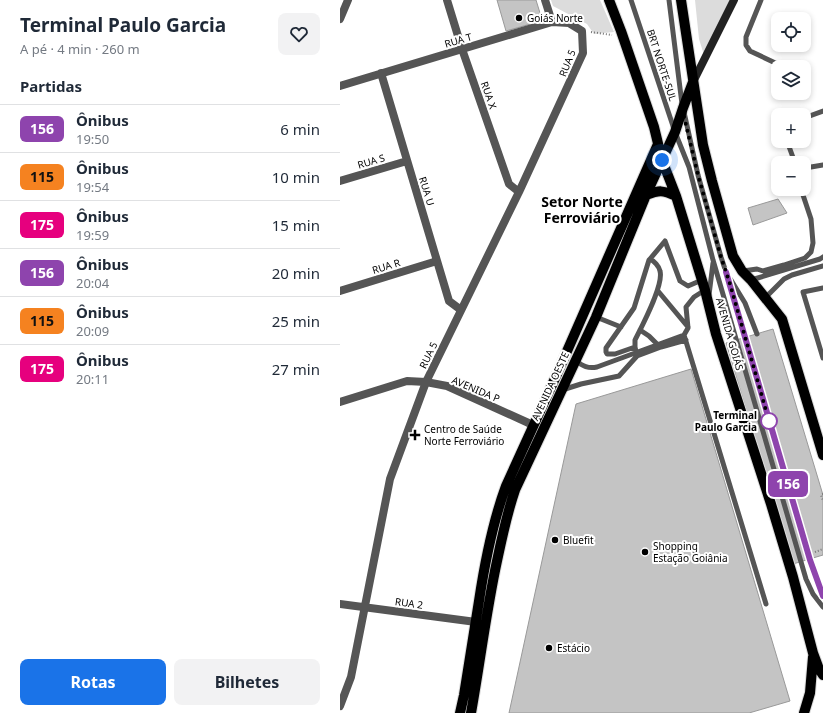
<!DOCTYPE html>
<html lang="pt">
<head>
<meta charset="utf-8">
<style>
  :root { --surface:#fff; --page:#f2f2f3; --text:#1f2937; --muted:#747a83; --line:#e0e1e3; --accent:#1a73e8 }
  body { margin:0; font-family:"Noto Sans",sans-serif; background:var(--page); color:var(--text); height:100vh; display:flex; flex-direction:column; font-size:15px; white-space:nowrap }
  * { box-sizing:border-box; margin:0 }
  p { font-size:13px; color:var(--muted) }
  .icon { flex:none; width:22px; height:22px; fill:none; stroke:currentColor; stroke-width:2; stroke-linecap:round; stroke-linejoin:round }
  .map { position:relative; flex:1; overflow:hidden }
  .sheet { display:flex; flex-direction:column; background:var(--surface); width:340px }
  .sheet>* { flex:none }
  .badge { padding:0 8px; border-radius:6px; font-size:14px; line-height:26px }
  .buttons { position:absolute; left:431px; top:12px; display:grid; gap:8px }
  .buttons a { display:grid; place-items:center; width:40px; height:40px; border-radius:8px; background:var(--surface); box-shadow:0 2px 6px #0003; font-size:20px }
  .you { position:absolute; width:20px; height:20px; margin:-10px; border:3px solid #fff; border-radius:50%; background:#1a73e8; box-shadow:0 0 0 6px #1a73e833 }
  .map>.badge { position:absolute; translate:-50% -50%; box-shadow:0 0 0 2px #fff }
  h2 { padding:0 20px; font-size:15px; line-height:36px }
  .round { display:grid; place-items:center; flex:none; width:42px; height:42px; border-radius:8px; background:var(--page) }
  .headline { display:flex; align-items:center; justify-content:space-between; height:68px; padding:0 20px }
  h1 { font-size:19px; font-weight:700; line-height:30px }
  .button { display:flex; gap:8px; margin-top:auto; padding:8px 20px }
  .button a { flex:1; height:46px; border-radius:8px; background:var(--accent); color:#fff; font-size:16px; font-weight:700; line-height:46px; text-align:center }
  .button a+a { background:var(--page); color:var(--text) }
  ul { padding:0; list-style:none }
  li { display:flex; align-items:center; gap:12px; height:48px; padding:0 20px; border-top:1px solid var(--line) }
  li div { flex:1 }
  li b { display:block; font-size:15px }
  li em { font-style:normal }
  li .badge { min-width:44px; font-weight:700; text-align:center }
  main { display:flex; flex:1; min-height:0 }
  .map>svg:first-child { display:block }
  .green { fill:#dcdcdc }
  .building { fill:#c4c4c4; stroke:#999 }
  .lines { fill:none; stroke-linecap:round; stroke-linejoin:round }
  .primary-casing { stroke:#dbdbdb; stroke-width:12 }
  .path { stroke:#777; stroke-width:2; stroke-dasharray:1 2; stroke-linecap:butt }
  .lane { stroke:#555; stroke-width:5 }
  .street { stroke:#555; stroke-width:8 }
  .secondary { stroke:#222; stroke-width:8 }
  .primary { stroke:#000; stroke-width:10 }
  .line-casing { stroke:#fff; stroke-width:9 }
  .line { stroke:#8e44ad; stroke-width:6 }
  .walk { stroke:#000; stroke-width:4; stroke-dasharray:0 7.2 }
  .poi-dot { fill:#000; stroke:#fff; stroke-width:1.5 }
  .stop-dot { fill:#fff; stroke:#8e44ad; stroke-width:2 }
  .labels { text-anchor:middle; stroke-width:4; stroke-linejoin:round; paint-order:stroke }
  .poi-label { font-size:10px; fill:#000; stroke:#fff; text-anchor:start }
  .street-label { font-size:10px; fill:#000; stroke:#fff }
  .stop-label { font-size:10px; font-weight:bold; fill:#000; stroke:#fff; text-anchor:end }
  .district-label { font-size:14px; font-weight:bold; fill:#000; stroke:#fff }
</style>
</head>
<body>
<main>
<section class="sheet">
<div class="headline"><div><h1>Terminal Paulo Garcia</h1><p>A pé · 4 min · 260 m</p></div><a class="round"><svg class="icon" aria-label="heart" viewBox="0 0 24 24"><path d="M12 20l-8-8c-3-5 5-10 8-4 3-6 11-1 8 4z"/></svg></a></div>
<h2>Partidas</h2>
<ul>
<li><span class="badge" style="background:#8e44ad;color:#fff">156</span><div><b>Ônibus</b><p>19:50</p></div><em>6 min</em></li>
<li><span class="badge" style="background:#f58220;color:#111">115</span><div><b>Ônibus</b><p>19:54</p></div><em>10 min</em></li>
<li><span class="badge" style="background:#e6007e;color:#fff">175</span><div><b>Ônibus</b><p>19:59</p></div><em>15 min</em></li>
<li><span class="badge" style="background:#8e44ad;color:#fff">156</span><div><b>Ônibus</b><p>20:04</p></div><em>20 min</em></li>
<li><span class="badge" style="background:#f58220;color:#111">115</span><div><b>Ônibus</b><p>20:09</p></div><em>25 min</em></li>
<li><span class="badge" style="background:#e6007e;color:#fff">175</span><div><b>Ônibus</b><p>20:11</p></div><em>27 min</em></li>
</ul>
<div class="button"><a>Rotas</a><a>Bilhetes</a></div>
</section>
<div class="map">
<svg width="483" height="713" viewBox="0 0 483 713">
  <rect width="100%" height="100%" fill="#fff"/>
  <path class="green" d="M211,0H260L274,32L254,34L247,24L213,6Z
    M355,0H391L364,55L359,39Z"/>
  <path class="building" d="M157,0H196L200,13L194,23L166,31Z
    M438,199L447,213L413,225L408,208Z
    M433,329L483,495V555L453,564L386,343Z
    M351,369L450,701L409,713H169L236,404Z"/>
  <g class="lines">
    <defs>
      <path id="primary" d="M269,0L281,31L314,127L322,160L336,196L365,290L376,334L431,504L453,577L473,653L479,669L483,675
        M341,0L363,145L372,181L393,256L402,271L411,280L442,319L483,455
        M306,195C320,190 322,190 336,196
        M120,713L124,695C129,664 134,632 139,601C145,561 152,524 166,486L217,374L318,144
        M131,713C140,663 146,612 157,561C162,537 167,513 175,490L256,317L306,195L335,132L343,108L353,82
        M464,713L470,693L473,657"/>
    </defs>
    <use href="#primary" class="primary-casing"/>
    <path class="path" d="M251,32L272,35
      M483,494L481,495L483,501
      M475,552L483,549"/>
    <path class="lane" d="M291,0L335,132L349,167L373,260L466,579L473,594L483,607
      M329,0L342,104
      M421,0L406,37V45L410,51L444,67
      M344,112L358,175L381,257L390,284L470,560L483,596
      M464,118L483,111
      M447,141L455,163
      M464,164L471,167L483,165
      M310,259L325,241L340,281L348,286L362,280
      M403,271L417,269L423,271L444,265L465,258L471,252L473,243L471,219L461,189
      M391,280L405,303L417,334
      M411,280L480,259L483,257
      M483,288L463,292L483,358
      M365,290L354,297L346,307L348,328L344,335L426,604
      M318,291L348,327
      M369,295L373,263
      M425,298L444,279L452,275L483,266
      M256,317L281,327
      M300,330L309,336L320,347
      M295,347L275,354H267L266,352V348L294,308L309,260L310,259C314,261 319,266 320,271C324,285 302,326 295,340V347L297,356
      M236,361C243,366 248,369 257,367L344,335
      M222,390L241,384L279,376L297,356L321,347L346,340"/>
    <path class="street" d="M107,0L122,49L169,184L179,192
      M205,0L212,22
      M0,19L8,0
      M41,73L109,301L121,310
      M0,86L212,22L229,23L242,31L243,53L179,192L86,382L50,479L11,677L0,706
      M0,181L67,161
      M0,291L97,261
      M0,402L67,381L86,382L107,386L193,425
      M0,604L136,622"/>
    <path class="secondary" d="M353,82L394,0"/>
    <use href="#primary" class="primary"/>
  </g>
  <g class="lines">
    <defs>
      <path id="line" d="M386,272L470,560L483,596"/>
    </defs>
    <use href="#line" class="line-casing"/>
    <use href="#line" class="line"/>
    <path class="walk" d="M322,160L335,132L342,108L358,175L381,257L390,284L429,421"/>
  </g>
  <g class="poi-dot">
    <circle cx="179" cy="18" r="4"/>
    <path d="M73 429h4v4h4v4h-4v4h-4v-4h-4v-4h4z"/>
    <circle cx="215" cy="540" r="4"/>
    <circle cx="305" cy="552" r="4"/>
    <circle cx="209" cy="648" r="4"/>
  </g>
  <circle class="stop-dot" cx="429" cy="421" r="8"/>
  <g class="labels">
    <g class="poi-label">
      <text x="187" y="22">Goiás Norte</text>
      <text x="84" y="433">Centro de Saúde<tspan x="84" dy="12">Norte Ferroviário</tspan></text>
      <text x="223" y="544">Bluefit</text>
      <text x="313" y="550">Shopping<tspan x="313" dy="12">Estação Goiânia</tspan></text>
      <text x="217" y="652">Estácio</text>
    </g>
    <g class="street-label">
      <text transform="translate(118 40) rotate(-16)" y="4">RUA T</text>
      <text transform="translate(227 63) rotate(-68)" y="4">RUA 5</text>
      <text transform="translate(322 65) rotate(72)" y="4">BRT NORTE-SUL</text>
      <text transform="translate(149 95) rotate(71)" y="4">RUA X</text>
      <text transform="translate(31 161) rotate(-16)" y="4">RUA S</text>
      <text transform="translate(87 191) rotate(73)" y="4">RUA U</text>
      <text transform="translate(46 266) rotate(-17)" y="4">RUA R</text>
      <text transform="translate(390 334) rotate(74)" y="4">AVENIDA GOIÁS</text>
      <text transform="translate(88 355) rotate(-64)" y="4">RUA 5</text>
      <text transform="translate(210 386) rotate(-65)" y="4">AVENIDA OESTE</text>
      <text transform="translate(136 389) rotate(23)" y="4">AVENIDA P</text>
      <text transform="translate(69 603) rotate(8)" y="4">RUA 2</text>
    </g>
    <g class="stop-label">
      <text x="417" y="419">Terminal<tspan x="417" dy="12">Paulo Garcia</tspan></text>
    </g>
    <g class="district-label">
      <text x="242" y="207">Setor Norte<tspan x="242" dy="16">Ferroviário</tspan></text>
    </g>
  </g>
</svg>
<div class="buttons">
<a><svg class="icon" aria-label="locate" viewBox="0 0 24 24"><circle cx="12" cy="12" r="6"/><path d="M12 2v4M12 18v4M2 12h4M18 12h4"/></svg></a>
<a><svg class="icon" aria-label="layers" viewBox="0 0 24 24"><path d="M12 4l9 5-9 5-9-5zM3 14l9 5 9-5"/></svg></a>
<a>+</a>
<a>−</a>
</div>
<div class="you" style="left:322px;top:160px"></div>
<b class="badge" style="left:448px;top:484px;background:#8e44ad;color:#fff">156</b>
</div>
</main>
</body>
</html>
